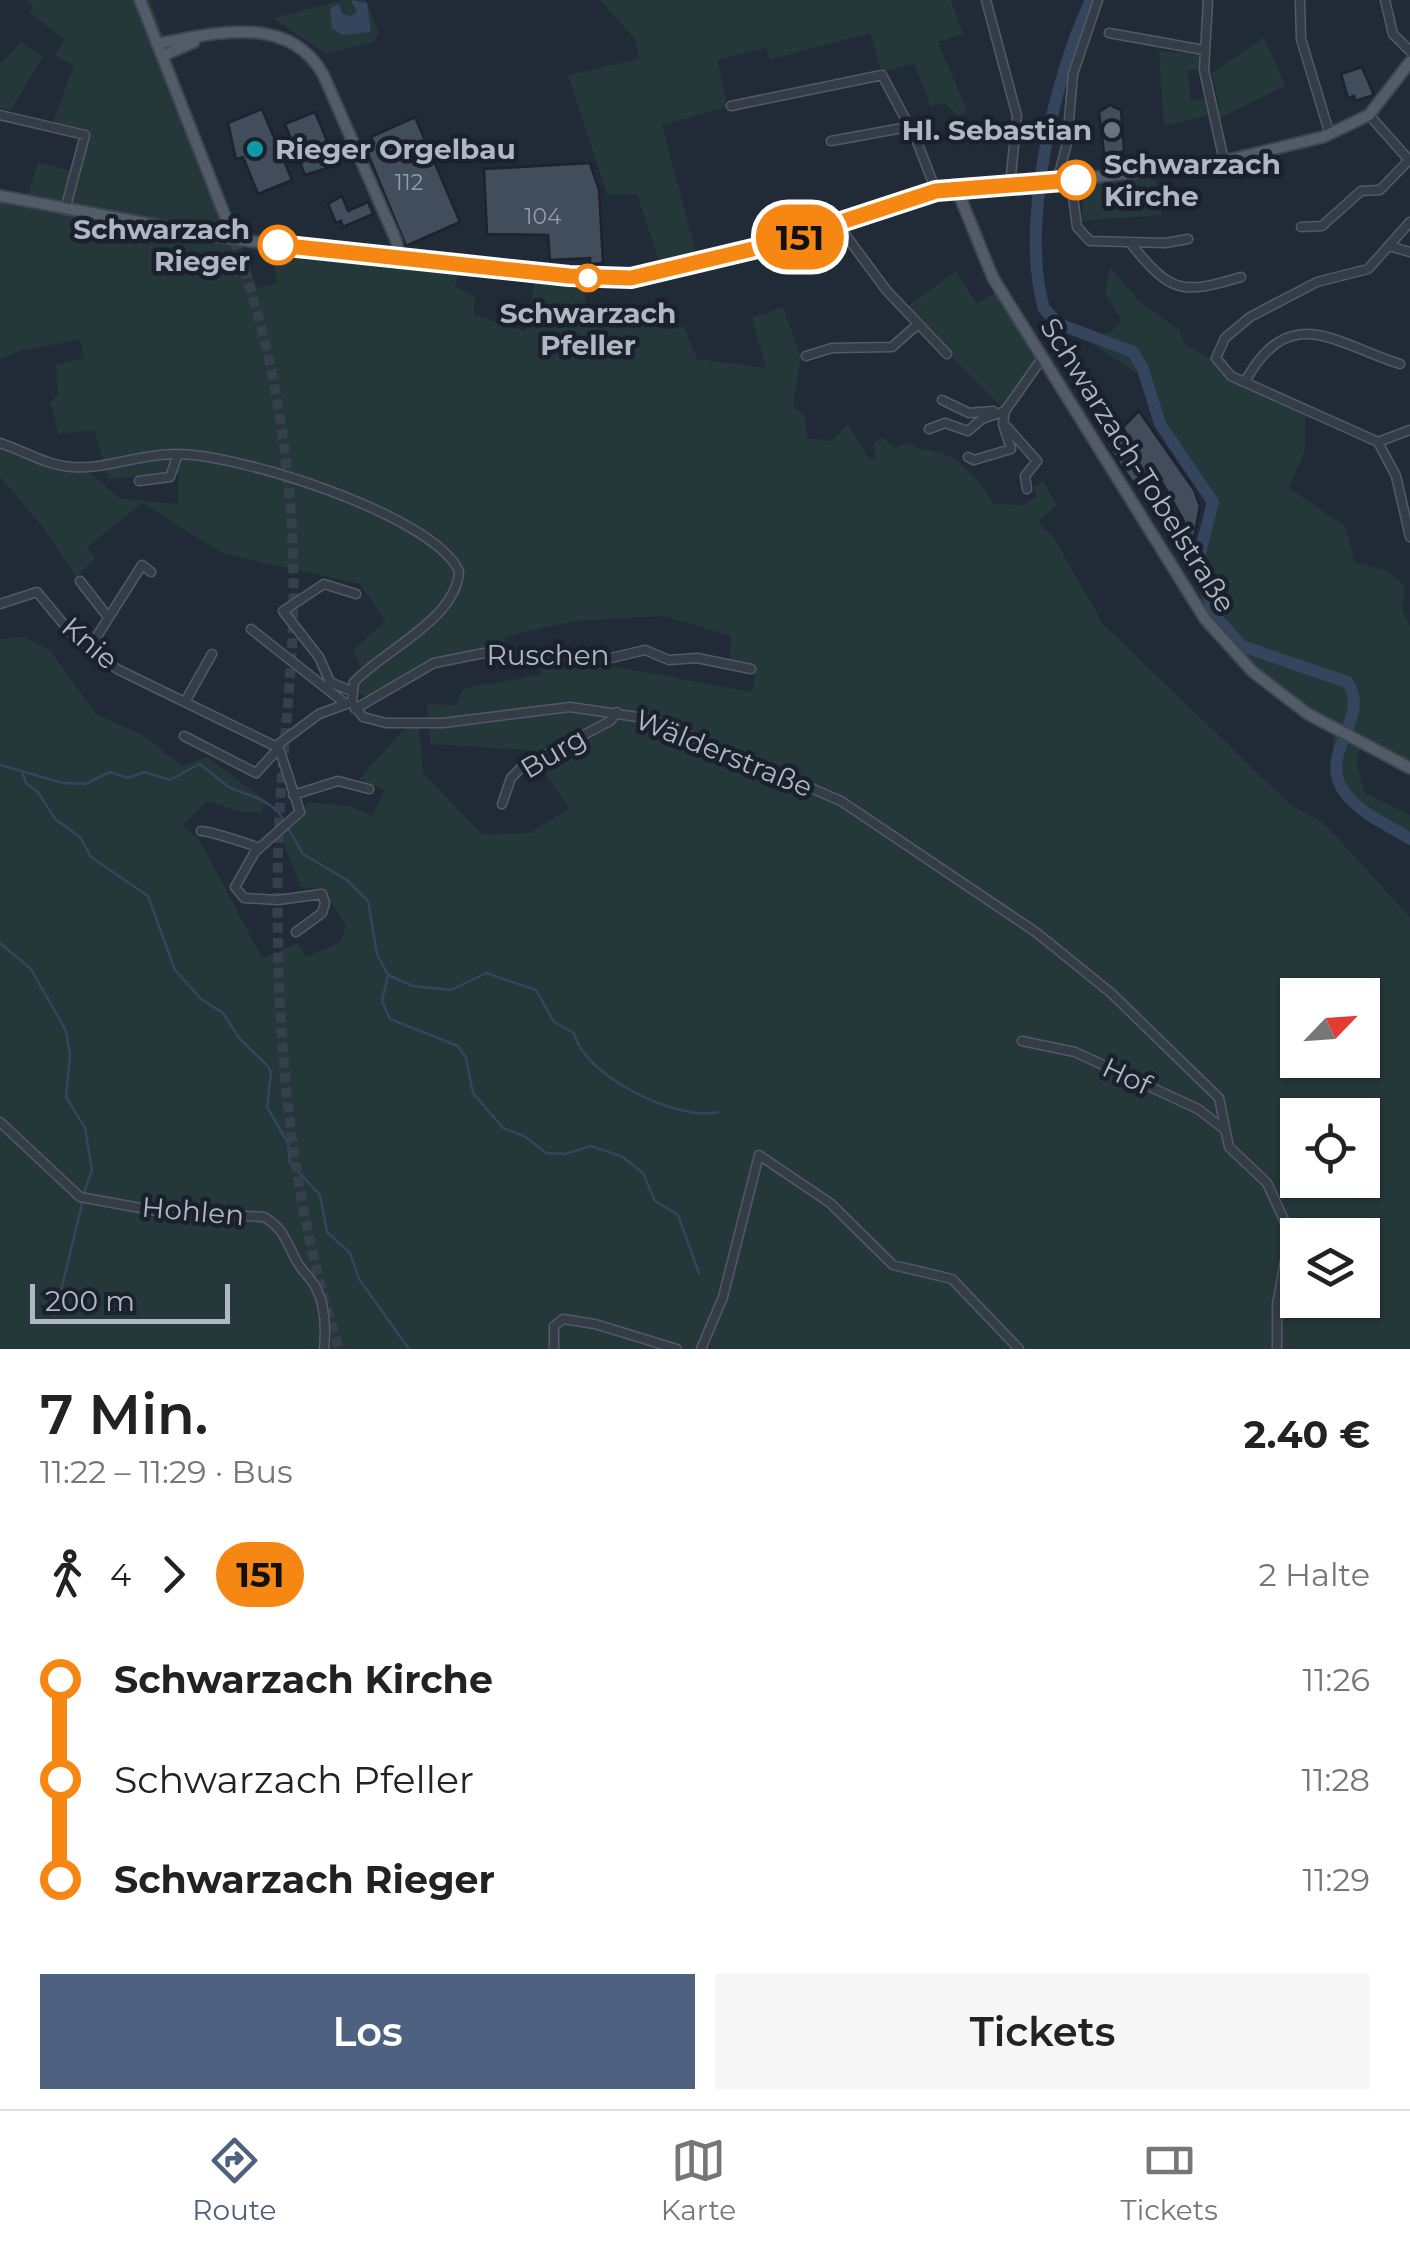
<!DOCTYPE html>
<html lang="de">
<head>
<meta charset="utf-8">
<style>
  :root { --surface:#fff; --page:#f6f6f6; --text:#222; --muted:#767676; --line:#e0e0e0; --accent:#4e6180 }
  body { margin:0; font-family:Montserrat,sans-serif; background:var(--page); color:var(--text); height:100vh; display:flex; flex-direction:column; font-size:38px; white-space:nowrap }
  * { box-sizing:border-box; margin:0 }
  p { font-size:32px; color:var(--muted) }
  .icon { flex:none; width:55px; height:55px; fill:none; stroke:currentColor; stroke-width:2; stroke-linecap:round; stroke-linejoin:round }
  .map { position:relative; height:1349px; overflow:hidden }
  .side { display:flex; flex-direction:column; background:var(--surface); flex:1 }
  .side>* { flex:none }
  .badge { padding:0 20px; border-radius:32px; font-size:35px; line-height:65px }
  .needle { width:65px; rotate:65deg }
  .controls { position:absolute; left:1280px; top:978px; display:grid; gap:20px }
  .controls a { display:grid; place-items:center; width:100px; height:100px; border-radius:0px; background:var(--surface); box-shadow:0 2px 8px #0004; font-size:50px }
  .scale { position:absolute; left:30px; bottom:25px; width:200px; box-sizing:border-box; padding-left:10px; border:5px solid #afb7c4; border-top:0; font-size:28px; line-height:35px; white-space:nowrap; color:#afb7c4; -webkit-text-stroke:8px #1a212c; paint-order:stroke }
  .map>.badge { position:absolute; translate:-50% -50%; box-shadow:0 0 0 5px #fff }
  .legs { display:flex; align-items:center; gap:15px; height:110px; padding:0 40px; font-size:32px }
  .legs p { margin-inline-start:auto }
  .overview { display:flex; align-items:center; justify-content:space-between; height:170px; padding:0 40px }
  h1 { font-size:55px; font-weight:600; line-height:75px }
  .action { display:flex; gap:20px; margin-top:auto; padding:20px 40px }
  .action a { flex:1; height:115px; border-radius:0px; background:var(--accent); color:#fff; font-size:40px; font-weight:600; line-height:115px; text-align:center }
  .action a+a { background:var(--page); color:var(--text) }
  ul { padding:0 40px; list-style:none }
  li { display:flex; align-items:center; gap:35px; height:100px; font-size:38px }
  li i { display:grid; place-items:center; width:15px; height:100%; margin:0 12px; background:currentColor }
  li i::after { content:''; width:25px; height:25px; margin:-12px; border:8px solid; border-radius:50%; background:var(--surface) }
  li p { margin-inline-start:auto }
  li:first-child i { background:linear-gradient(#0000 50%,currentColor 0) }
  li:last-child i { background:linear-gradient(currentColor 50%,#0000 0) }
  .dock { display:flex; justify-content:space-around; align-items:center; height:140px; border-top:2px solid var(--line); background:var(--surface); font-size:28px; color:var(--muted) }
  .dock a { display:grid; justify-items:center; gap:5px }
  .dock .active { color:var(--accent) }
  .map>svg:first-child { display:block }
  .green { fill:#243739; fill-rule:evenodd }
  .water { fill:#35455e }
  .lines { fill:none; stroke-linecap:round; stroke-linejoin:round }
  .stream { stroke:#35455e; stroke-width:2.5 }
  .river { stroke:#35455e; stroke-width:12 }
  .building { fill:#424d5c; stroke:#1c232e; stroke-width:2.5 }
  .major-tunnel { stroke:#363f4c; stroke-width:10; stroke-dasharray:10 5; stroke-linecap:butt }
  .minor-casing { stroke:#525a65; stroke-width:11 }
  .major-casing { stroke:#3e4551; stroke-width:14 }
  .minor { stroke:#343c47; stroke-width:8 }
  .major { stroke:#525b68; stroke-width:10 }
  .line-1-casing { stroke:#fff; stroke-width:22 }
  .line-1 { stroke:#f68712; stroke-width:15 }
  .worship-dot { fill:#6b7280; stroke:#1a212c; stroke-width:4 }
  .culture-dot { fill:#0f9aa8; stroke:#1a212c; stroke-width:4 }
  .stop-1-dot { fill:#fff; stroke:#f68712; stroke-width:5 }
  .labels { text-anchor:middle; stroke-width:9; stroke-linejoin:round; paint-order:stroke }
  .number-label { font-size:22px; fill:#949caa }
  .poi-label { font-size:28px; font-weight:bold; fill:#afb7c4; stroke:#1a212c; text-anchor:end }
  .stop-label { font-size:28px; font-weight:bold; fill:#afb7c4; stroke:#1a212c; text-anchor:start }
  .street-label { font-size:28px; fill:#afb7c4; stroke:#1a212c }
</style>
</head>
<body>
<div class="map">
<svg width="1410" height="1349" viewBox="0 0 1410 1349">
  <rect width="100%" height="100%" fill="#212a37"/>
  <path class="green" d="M27,0H150L257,288L277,283L271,251L459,269L455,287L475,296L474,315L525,331L536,276L585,282L586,306L670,330L684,326L697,359L766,368L752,318L783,307L801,358L793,405L805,417L807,438L832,441L848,424L868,458L875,461L874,443L883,437L895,448L908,443C922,452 933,449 947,455C965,464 985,487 993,504L1024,505L1036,496L1033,488L1043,481L1057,505L1038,521L1054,538L1103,624L1291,805L1324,823L1410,917V1349H0V639L24,637L50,650L96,714L143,735L182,766L207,757L268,802L261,812H240L208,801L182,825L200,841L262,958L298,943L306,957L340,942L346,927L324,890L301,887L281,837L308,802L348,806L373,816L384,790L359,779L407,726H419L423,773L482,834L530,833L569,808L528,750L430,744L427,704L456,705L464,688L541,675L539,659L585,661L752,692L755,675L730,662L731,636L663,616L577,621L505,636V650C442,656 425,666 371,697L356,693L362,671L353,651L385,621L360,584L224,554L142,503L87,547L95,558L76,577L42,526L0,477V448L60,470H87L119,498L178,504V473L109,479L94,430L59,434L50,402L58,395L56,364L84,358L80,340L23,350L0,359V198L25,204L38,162L78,173L90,134L53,121L74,66L55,55L64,40L29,12L33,7ZM1298,995H1362V1060H1298ZM1298,1115H1362V1180H1298ZM1298,1235H1362V1300H1298Z
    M343,0H366L379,33L374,42L326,54L273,18Z
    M600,0H951L963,34L938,42L967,111L958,116L944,103L931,107L914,64L882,72L870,33L770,60L766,48L717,60L728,107L662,125L698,260L662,270L637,194L607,195L568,75L639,59L635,39Z
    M1264,37L1285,86L1218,119L1216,112L1220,109L1212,73Z
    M21,42L43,56L11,110L0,108V65Z
    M1159,51L1199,54L1200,69L1187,71L1191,101L1206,98L1210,115L1164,126Z
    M1151,177L1156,180L1162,215L1081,221L1085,186Z
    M1110,267L1139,301L1179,330L1185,344L1213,360L1222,374L1305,411V451L1289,488L1345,526L1355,562L1386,571L1405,585L1402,610L1410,626V764L1362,742L1356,761L1365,793L1410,815V844C1363,810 1325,795 1334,730L1253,672L1205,612L1192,568L1209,508L1204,488L1150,409L1141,376L1078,335L1110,333L1122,320L1105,294Z
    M956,271L977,304L1000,290L1043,357L1005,410L904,309Z"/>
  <path class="water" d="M351,0L367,3L371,32L342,35L332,28L330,8L339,4L342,14L351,16L357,12Z"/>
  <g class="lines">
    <path class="stream" d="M0,765L63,783L85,784L110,772L128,778L144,772L170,780L199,764C210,770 220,783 231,788C250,796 272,800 284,820
      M22,772L26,783L38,792L55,819L80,837L91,857L148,896L175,970L201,999L223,1013L239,1038L267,1065L271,1072L267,1107L288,1143L290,1163L320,1195L327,1232L350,1253L359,1279L409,1349
      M288,828L303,854L347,880L368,901L377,954L388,975L382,1001L390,1019L458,1046L466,1058L473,1093L503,1128L524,1136L546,1153L565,1154L591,1146L623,1157L643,1173L655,1201L678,1215L699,1273
      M0,943L31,969L66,1031L70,1055L66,1097L85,1128L92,1170L84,1193
      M388,975L413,986L451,990L486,973L536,990L554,1022L574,1033C583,1075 677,1122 718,1112
      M55,1315L82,1204"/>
    <path class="river" d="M1091,0C1054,77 1020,225 1044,309L1059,324L1133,352L1143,369L1160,424L1213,502L1198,560L1214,615L1242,646L1347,682C1373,718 1315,753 1345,793C1361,814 1388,825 1410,839"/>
  </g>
  <path class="building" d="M1362,67L1374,95L1355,101L1354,96L1348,98L1341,74Z
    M1110,105L1121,110L1124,151L1111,155L1104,153L1099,112Z
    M262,109L292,180L258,194L243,157L236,159L228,123Z
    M315,112L337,165L305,175L285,124Z
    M415,117L460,222L406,246L365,147L374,143L371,137Z
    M590,163L599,190L603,263L590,264V258L550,260L548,235L487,234L484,169Z
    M342,196L348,211L368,202L373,214L343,227L341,221L336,223L328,204Z
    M1139,411L1194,490L1200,506L1192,548L1179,545L1184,521L1163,484L1143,497L1106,444L1125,431L1123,427Z"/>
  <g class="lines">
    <path class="major-tunnel" d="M229,226C278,356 297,489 293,627C290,703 279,779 278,855C275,1021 287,1190 339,1349"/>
    <defs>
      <path id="minor" d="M986,0L1017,116L1010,185
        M1208,0L1204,70L1224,161
        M1300,0L1301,39L1330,135
        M1385,0L1393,34L1410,51
        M1109,33L1204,50
        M731,106L882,75L916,139L936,191
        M0,115L85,135L65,210
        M1369,115L1410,161
        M831,141L908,127
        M1071,181L1077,227L1090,241L1165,243L1188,239
        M1057,182L1067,143L1073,74L1098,0
        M1410,222L1368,269L1317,282L1250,317L1225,338L1216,358L1231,376L1378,442L1396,476L1410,537
        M838,225L887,291L947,354
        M1301,227L1322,226L1361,191L1380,190L1409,160
        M1131,244C1171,293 1181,295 1241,277
        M1392,247L1410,252
        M806,356L832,348L892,347L917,325
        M1245,382C1289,299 1338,345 1400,364
        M942,400L969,413L993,411
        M1007,427L1037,461L1025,476L1027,489
        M929,429L945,423L968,431L982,419L1005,411
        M1378,442L1410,430
        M0,443C25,451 45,465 72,467C106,470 142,453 177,454C238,454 432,514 459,571C457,618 386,649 354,682L352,702L363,717L386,723H443L570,707L651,719L841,801L1037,933L1111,993L1219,1098L1229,1147L1267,1183L1290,1233L1277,1305V1349
        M968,457L974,460L1011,449L1003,424L1005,411L1043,357
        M139,481L170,477L178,454
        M80,581L108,617
        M0,604L37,592L71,633L117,669L279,748L300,812L255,852L235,887L244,898L278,900L322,894L325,903L322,913L296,932
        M251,629L346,704
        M90,647L142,565L151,572
        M351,691L330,682L319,657L283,611L324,584L356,594
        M186,700L212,654
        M355,709L434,663L484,653L611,658L645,650L669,660L697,658L751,669
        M184,736L256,773L279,748
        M276,746L319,714L349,703
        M293,795L338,781L369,789
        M502,804L511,778L521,768L610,721L617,712
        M201,831C209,831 250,844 259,848
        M1022,1041L1075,1052L1198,1109L1224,1129
        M0,1122L80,1197L157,1211L264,1217C284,1229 286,1241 296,1260C301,1270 310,1277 315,1286C326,1305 326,1328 324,1349
        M554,1349V1326L563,1319L595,1324L677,1349
        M701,1349L723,1297L759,1155L830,1203L893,1265L952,1279L1019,1349"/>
      <path id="major" d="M140,0L229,226
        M157,44C215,33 288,13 323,74L396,240L400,260
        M162,56L194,42
        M956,187L993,278L1205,619L1253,672L1308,714L1410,768
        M0,196L214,236L335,253L569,277H646L829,228L936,191L1057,182L1224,161L1323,137L1369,115L1410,62"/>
    </defs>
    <use href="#minor" class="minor-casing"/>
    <use href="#major" class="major-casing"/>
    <use href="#minor" class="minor"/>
    <use href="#major" class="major"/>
  </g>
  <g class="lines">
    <defs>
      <path id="line-1" d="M278,245L569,276L631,278L774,244L936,191L1076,180"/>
    </defs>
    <use href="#line-1" class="line-1-casing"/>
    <use href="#line-1" class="line-1"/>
  </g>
  <circle class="worship-dot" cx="1112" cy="130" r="10"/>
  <circle class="culture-dot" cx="255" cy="149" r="10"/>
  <g class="stop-1-dot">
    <circle cx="1076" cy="180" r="18"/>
    <circle cx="278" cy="245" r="18"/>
    <circle cx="588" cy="278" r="12"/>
  </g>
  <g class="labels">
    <g class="number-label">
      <text x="409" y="190">112</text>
      <text x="543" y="224">104</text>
    </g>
    <g class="poi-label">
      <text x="1092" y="140">Hl. Sebastian</text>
      <text x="275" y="159" text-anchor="start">Rieger Orgelbau</text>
    </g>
    <g class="stop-label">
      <text x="1104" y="174">Schwarzach<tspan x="1104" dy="32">Kirche</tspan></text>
      <text x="250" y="239" text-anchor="end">Schwarzach<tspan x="250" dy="32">Rieger</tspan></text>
      <text x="588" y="323" text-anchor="middle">Schwarzach<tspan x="588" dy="32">Pfeller</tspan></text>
    </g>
    <g class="street-label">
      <text transform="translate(1138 465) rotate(58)" y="10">Schwarzach-Tobelstraße</text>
      <text transform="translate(90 643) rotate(41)" y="10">Knie</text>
      <text x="548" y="665">Ruschen</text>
      <text transform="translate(553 753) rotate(-31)" y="10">Burg</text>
      <text transform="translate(724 753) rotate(22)" y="10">Wälderstraße</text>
      <text transform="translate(1127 1076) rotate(25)" y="10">Hof</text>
      <text transform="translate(193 1211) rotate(5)" y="10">Hohlen</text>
    </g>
  </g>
</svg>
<div class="controls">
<a><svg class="needle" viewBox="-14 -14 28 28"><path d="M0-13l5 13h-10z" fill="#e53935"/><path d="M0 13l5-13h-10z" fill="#767676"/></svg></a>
<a><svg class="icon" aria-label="locate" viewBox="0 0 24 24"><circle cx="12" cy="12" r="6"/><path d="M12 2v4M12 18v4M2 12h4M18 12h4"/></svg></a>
<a><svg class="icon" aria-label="layers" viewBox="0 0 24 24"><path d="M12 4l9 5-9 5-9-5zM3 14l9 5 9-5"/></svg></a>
</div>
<div class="scale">200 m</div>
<b class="badge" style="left:800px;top:237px;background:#f68712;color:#111">151</b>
</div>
<section class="side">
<div class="overview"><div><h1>7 Min.</h1><p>11:22 – 11:29 · Bus</p></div><b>2.40 €</b></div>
<div class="legs"><svg class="icon" aria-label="walk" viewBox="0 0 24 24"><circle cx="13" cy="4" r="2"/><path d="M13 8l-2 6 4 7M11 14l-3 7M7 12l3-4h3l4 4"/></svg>4<svg class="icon" aria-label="forward" viewBox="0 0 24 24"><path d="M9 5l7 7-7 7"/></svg><b class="badge" style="background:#f68712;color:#111">151</b><p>2 Halte</p></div>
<ul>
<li><i style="color:#f68712"></i><b>Schwarzach Kirche</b><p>11:26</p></li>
<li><i style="color:#f68712"></i><span>Schwarzach Pfeller</span><p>11:28</p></li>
<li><i style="color:#f68712"></i><b>Schwarzach Rieger</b><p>11:29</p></li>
</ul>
<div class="action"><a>Los</a><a>Tickets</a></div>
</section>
<nav class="dock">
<a class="active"><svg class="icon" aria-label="directions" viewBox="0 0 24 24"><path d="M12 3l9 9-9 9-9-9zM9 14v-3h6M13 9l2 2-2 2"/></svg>Route</a>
<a><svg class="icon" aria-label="map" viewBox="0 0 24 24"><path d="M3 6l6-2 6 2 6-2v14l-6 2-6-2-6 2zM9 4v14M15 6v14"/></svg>Karte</a>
<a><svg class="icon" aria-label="tickets" viewBox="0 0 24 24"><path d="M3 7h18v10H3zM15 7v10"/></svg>Tickets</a>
</nav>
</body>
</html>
